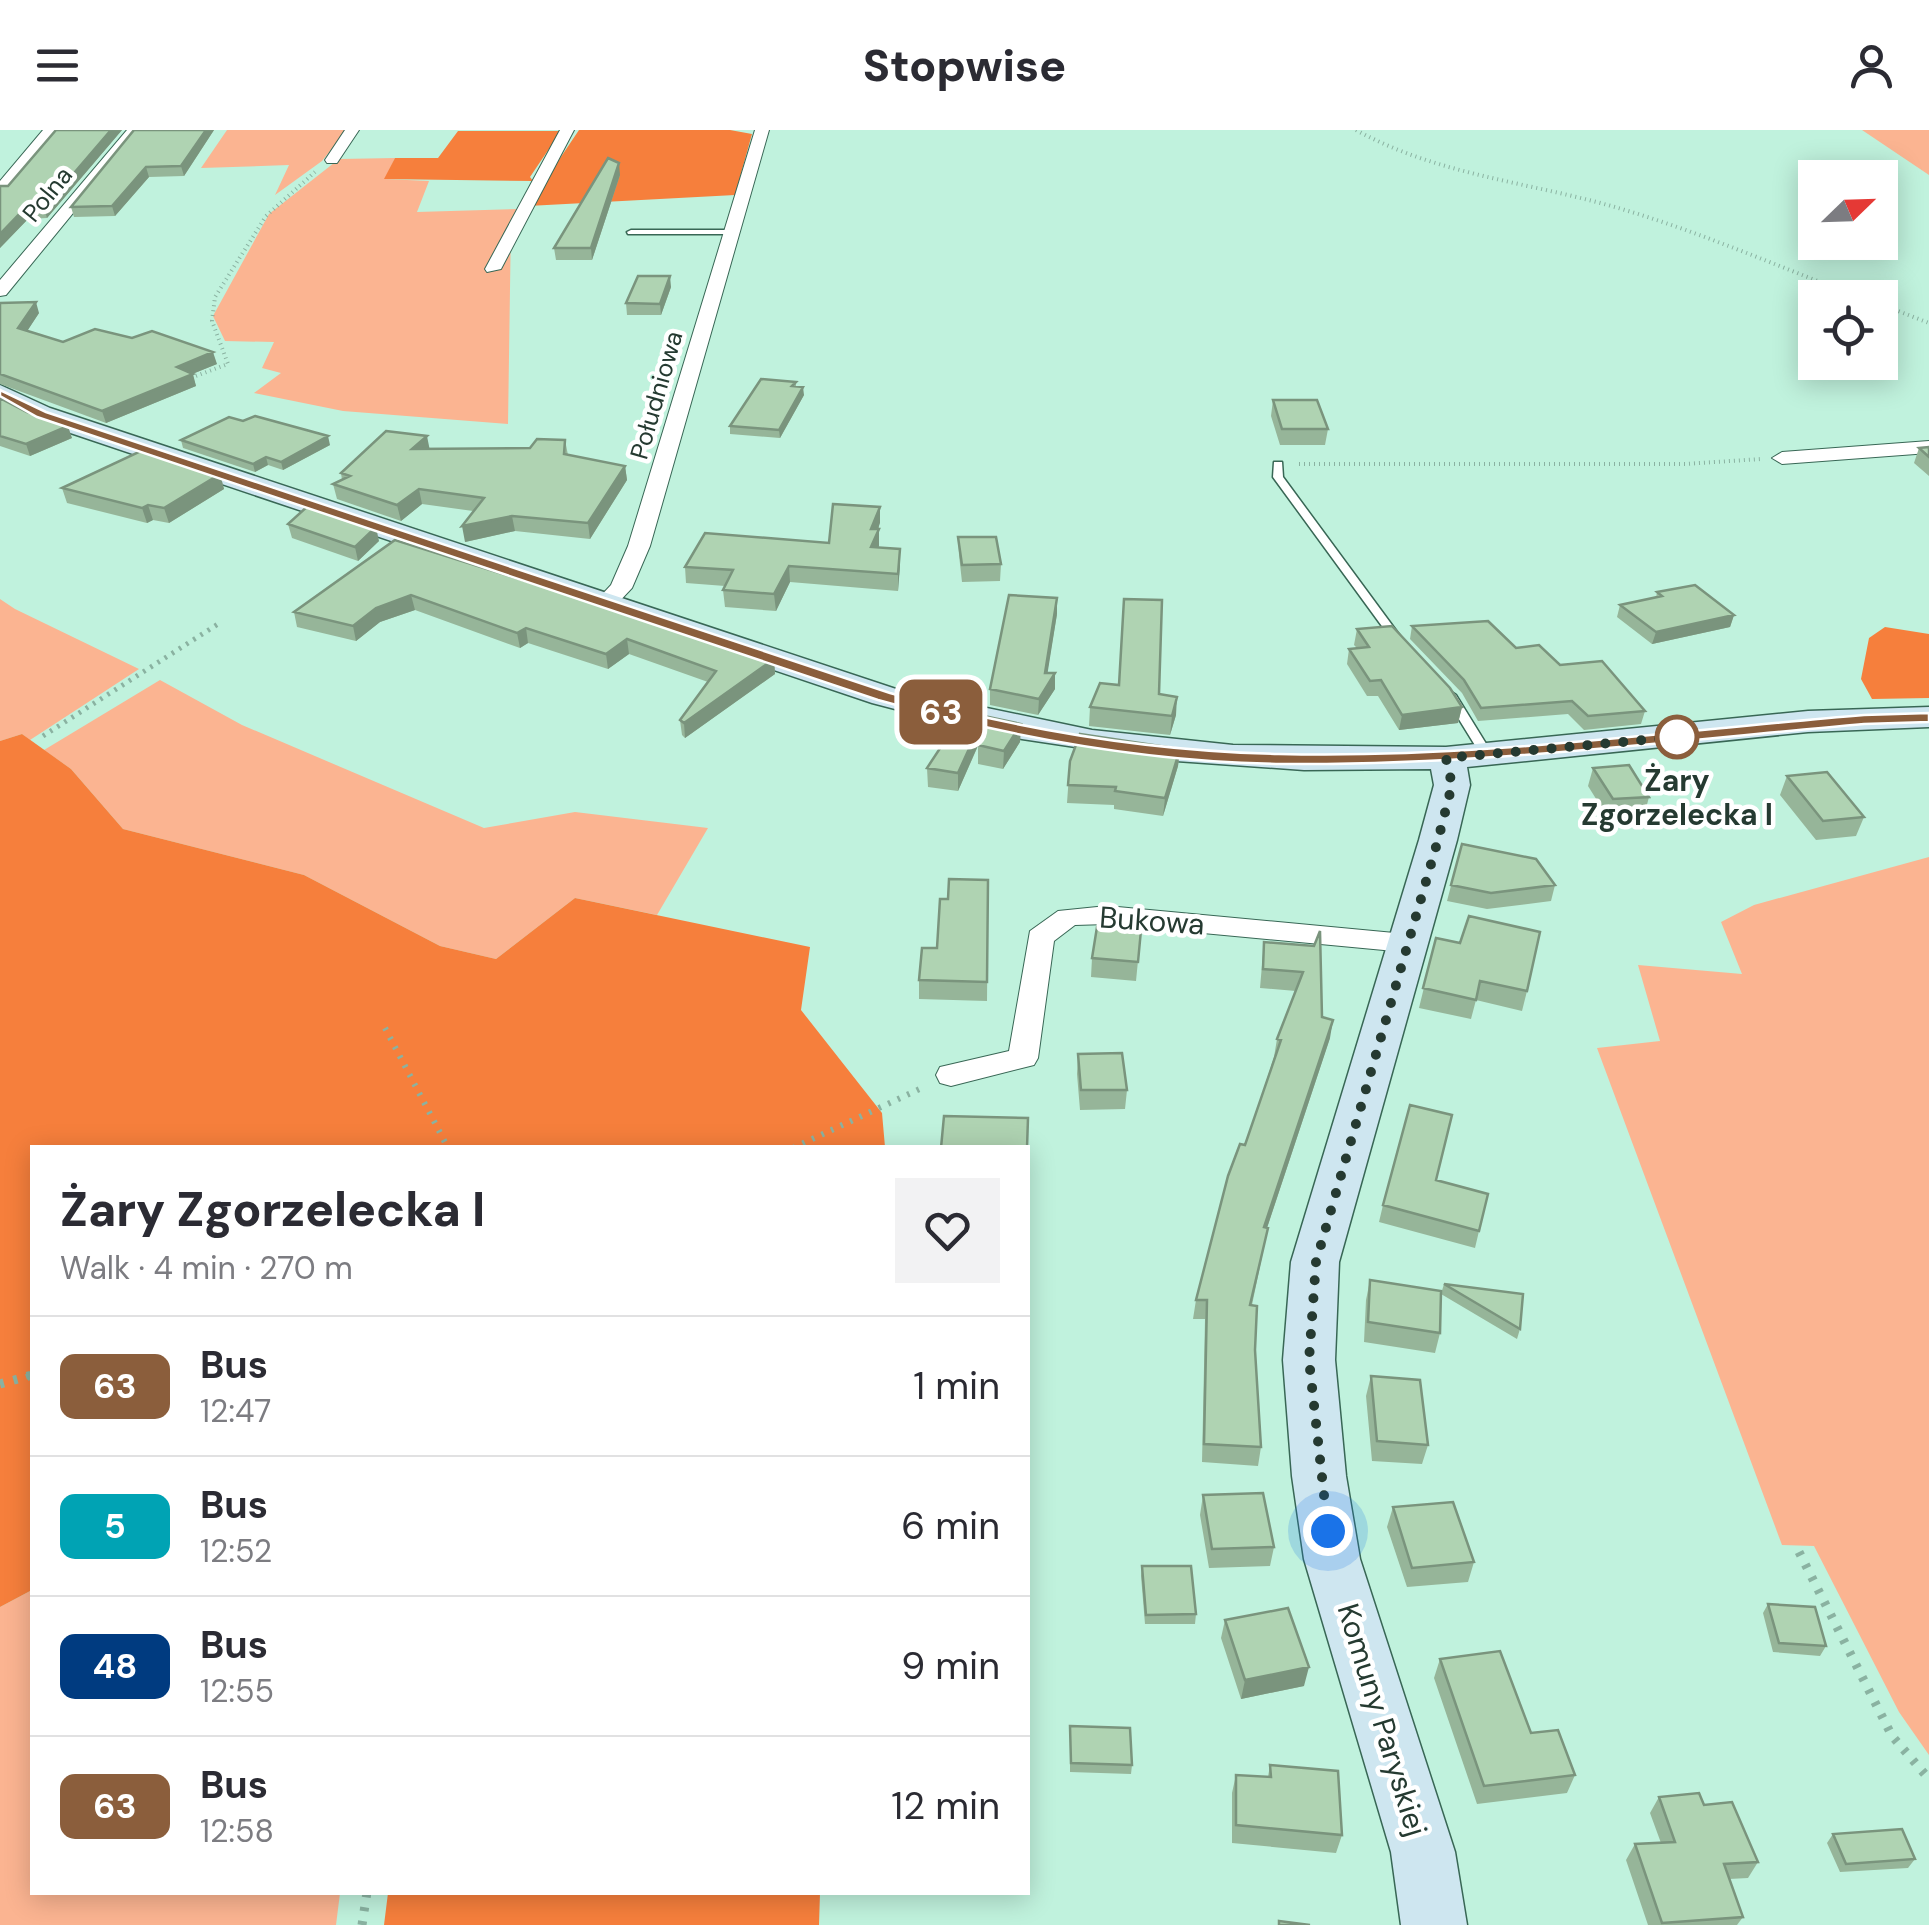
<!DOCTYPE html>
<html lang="en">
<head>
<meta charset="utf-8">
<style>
  :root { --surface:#fff; --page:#f2f2f3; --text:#2b2b33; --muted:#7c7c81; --line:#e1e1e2 }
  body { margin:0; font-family:"DM Sans",sans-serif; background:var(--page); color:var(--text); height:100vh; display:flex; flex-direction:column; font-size:38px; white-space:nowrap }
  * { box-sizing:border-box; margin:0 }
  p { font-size:32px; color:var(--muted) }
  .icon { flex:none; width:55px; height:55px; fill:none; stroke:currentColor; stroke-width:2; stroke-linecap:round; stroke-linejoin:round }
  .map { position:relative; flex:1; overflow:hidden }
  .drawer { position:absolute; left:30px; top:1015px; width:1000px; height:750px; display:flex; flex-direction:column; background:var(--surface); border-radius:0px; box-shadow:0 5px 25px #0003 }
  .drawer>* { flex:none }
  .badge { padding:0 20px; border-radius:15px; font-size:35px; line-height:65px }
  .needle { width:65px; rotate:67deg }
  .buttons { position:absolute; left:1798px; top:30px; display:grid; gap:20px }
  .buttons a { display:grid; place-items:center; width:100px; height:100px; border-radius:0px; background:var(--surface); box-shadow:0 5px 25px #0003; font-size:50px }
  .you { position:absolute; width:50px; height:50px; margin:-25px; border:8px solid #fff; border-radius:50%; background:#1a73e8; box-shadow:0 0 0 15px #1a73e833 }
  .map>.badge { position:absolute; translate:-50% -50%; box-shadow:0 0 0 5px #fff }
  .round { display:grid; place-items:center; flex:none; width:105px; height:105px; border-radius:0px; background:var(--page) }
  .overview { display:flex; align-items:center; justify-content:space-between; height:170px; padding:0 30px }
  h1 { font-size:48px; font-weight:800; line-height:75px }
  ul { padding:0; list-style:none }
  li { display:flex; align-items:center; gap:30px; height:140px; padding:0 30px; border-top:2px solid var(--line) }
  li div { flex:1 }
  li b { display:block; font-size:38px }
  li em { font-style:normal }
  li .badge { min-width:110px; font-weight:700; text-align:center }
  header { display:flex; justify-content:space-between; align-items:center; height:130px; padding:0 30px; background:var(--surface); font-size:45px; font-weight:800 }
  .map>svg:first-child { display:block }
  .green { fill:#fbb491 }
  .forest { fill:#f67f3c }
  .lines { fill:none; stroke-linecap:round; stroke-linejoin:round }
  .lane-casing { stroke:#386755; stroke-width:3 }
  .street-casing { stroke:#386755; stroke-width:2 }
  .secondary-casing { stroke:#386755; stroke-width:3 }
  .path-far3 { stroke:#8ab2a1; stroke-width:4; stroke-dasharray:1 4; stroke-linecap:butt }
  .path-far2 { stroke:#8ab2a1; stroke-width:5; stroke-dasharray:2.5 6; stroke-linecap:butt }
  .path-far1 { stroke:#8ab2a1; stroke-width:6; stroke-dasharray:2.5 8; stroke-linecap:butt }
  .path { stroke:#8ab2a1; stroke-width:9; stroke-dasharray:4 10; stroke-linecap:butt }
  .lane { fill:#fff; fill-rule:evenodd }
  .street { fill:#fff; fill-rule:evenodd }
  .secondary { fill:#cee6f0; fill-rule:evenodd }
  .wall { fill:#96b599 }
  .shaded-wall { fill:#7a947d }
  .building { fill:#afd3b2; stroke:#7a947d; stroke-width:2.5 }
  .line { fill:#8b5e3c; stroke:#fff; stroke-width:2.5 }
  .walk { stroke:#253a31; stroke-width:10; stroke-dasharray:0 18 }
  .stop-dot { fill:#fff; stroke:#8b5e3c; stroke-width:5 }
  .labels { text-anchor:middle; stroke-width:9; stroke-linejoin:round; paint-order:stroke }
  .far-street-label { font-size:25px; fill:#253a31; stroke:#fff }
  .stop-label { font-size:30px; font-weight:bold; fill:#253a31; stroke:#fff }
  .street-label { font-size:30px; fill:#253a31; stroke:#fff }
</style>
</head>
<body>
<header><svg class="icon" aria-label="menu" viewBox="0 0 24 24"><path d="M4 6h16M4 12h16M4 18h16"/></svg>Stopwise<svg class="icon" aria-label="person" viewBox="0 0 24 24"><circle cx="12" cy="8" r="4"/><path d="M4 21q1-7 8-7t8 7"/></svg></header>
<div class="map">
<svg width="1929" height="1795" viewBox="0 0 1929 1795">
  <rect width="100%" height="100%" fill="#c0f2dd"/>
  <path class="green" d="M227,0H347L322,31L275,65L289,35L201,38Z
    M1862,0H1929V45Z
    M395,28L385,49L429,51L417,82L520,79L511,91L508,294L343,281L254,263L281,243L262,238L274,212L225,211L213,186L269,84L339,29Z
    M0,469L15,479L139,539L30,610L22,604L0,611Z
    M160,550L242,595L484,698L575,682L708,698L657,785L575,768L496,829L440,816L304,745L123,699L71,639L44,620Z
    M1929,727V1625L1899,1582L1814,1416L1782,1415L1597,918L1660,911L1638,835L1742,844L1721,792L1754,775Z
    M32,1460V1762L340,1763L336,1795H0V1477Z"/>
  <path class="forest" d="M579,0H730L752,4L735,65L528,76Z
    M458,1H561L530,47L533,51L384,49L395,28H438Z
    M1885,497L1929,504V568L1872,569L1861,549L1869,508Z
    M22,604L71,639L123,699L304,745L440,816L496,829L575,768L810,817L801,880L882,983L885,1017L32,1018V1460L0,1477V611Z
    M388,1763H820L819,1795H384Z"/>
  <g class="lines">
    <defs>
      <path id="lane" d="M631,100H729L733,102L729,104H628L627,102Z
        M1274,332H1282L1283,347L1403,510V514H1395L1273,347Z
        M1450,561L1456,565L1493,625L1491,628H1483L1481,625L1444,565Z"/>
      <path id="street" d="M43,0H57L5,64L0,65V51Z
        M127,0H141L6,165L0,166V150Z
        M345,0H359L337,33H327L325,30Z
        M560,0H574L501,139L487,142L485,139Z
        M755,0H769L650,416L632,458L615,476H599L596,471L611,455L628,416Z
        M1929,311V323L1782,334L1772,328L1782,322Z
        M1107,776L1405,804L1415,807L1419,813L1415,819L1405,822L1107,794L1075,795L1054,811L1038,928L1034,935L951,956L940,953L936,945L940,937L1009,921L1030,801L1058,781Z"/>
      <path id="secondary" d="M0,255L50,278L896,559L1092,600L1233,615L1446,617L1808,581L1929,577V597L1808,602L1467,637L1470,655L1457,710L1339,1132L1335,1230L1346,1346L1360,1429L1455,1722L1467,1795H1401L1391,1722L1304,1429L1292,1346L1283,1230L1291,1132L1419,710L1434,655L1431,639L1304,640L1162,630L1022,609L941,591L872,573L32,290L0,273Z"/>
    </defs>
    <use href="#lane" class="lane-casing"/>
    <use href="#street" class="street-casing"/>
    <use href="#secondary" class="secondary-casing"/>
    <path class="path-far3" d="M1356,0C1434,43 1519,51 1604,74C1692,98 1776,136 1862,168
      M1880,174L1929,193
      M196,246L228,234L212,191L215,167L266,86L315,42
      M1299,334H1685L1761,329"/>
    <path class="path-far2" d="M43,606L218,494"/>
    <path class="path-far1" d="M385,898L448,1018
      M793,1018L924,957
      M26,1247L32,1245"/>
    <path class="path" d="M0,1254L32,1245
      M1799,1422L1892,1606L1929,1649
      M362,1795L367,1762"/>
    <use href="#lane" class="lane"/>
    <use href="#street" class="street"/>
    <use href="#secondary" class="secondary"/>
  </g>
  <path class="wall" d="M56,0H122L47,88L28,89L0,118V56H8Z
    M134,0H214L184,46L149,47L115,86L74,87L71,77Z
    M620,45L592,130H556L554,118Z
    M671,157L661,185H627L626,173Z
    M0,173L39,183L27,201L63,212L217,234L192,244L196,256L106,293L0,254Z
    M796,252V256L804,265L780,308L730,304V296Z
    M0,268L72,308L30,326L0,316Z
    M1273,270L1328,299L1325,315H1280L1271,286Z
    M181,310L330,315L283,340L268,335L255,342L183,318Z
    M565,310L568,325L625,336L627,350L590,409L515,401L465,412L473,381L422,374L401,391L337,369L333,354L342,350L341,343L430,319L530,318Z
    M1929,317V346L1914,333L1919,318Z
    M220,344L224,359L169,393L153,390L147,393L67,373L62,358Z
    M880,377L878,417L900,419L898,461L790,452L776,481L725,477L723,460L725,456L686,453L685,437L829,413Z
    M288,394L379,411L358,431L292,408Z
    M958,407L1001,434L1000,451L962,452L959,425Z
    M395,410L774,529L775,544L685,608L682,605L680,590L708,552L629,524L608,539L528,513L520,518L415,480L380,492L356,511L297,497L294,482Z
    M1657,462L1734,485L1730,497L1652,514L1617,487L1620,475L1656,468Z
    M1057,484L1047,543H1055V559L1038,585L990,575V559Z
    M1412,496L1516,518L1560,535L1645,581L1641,594L1584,600L1568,584L1478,591L1462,563L1410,509Z
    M1357,499L1462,577L1458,593L1399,600L1378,566H1367L1347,534L1349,519L1357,518L1354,515Z
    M1159,564L1176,585L1170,605L1089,596L1090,577Z
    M1021,594L1020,612L1003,639L978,634V616L958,661L928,657L927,638Z
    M1180,619L1178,636L1163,686L1114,679V675L1067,673L1070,631Z
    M1593,638L1649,667L1644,686L1608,688L1588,656Z
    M1787,646L1864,687L1856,706L1816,710L1780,665Z
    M1462,714L1555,755L1551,771L1487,779L1447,771Z
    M988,750L987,871L919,869V850L937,818L948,769Z
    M1141,800L1136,851L1091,847L1092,828Z
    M1436,808L1527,861L1522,881L1476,870L1471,889L1419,878Z
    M1264,812L1314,816L1322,887L1330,908L1267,1098L1264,1117L1252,1175L1261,1317L1258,1336L1202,1332L1205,1189H1193L1196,1170L1274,927L1277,909L1296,861L1260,858Z
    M1078,924L1127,960L1125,979L1080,980L1077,944Z
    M1436,1051L1479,1101L1475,1118L1379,1092L1383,1075Z
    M1370,1150L1440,1203L1435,1223L1364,1212L1366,1170Z
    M1444,1154L1520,1199L1517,1209L1441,1164Z
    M1371,1246L1428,1315L1422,1334L1372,1331L1366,1266Z
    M1203,1365L1274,1417L1270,1436L1209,1438L1200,1385Z
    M1393,1377L1474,1432L1468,1452L1407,1457L1387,1397Z
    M1142,1436L1196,1484L1195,1494H1145L1141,1446Z
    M1768,1474L1826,1516L1820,1526L1773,1522L1763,1483Z
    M1225,1490L1304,1556L1241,1569L1221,1508Z
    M1440,1529L1531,1603L1575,1645L1567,1663L1477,1674L1434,1548Z
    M1070,1596L1132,1635L1131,1644L1070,1642Z
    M1270,1635L1342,1705L1336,1723L1232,1713V1663L1236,1645L1268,1647Z
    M1659,1667L1704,1675L1758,1732L1748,1748L1729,1749L1743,1787L1737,1795H1648L1626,1730L1635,1714L1661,1713L1650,1683Z
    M1833,1704L1915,1729L1908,1738L1840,1742L1827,1713Z"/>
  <path class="shaded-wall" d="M111,0H122L47,88L44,78Z
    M206,0H214L184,46L181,36Z
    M619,33L620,45L592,130L591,118Z
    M146,37L149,47L115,86L112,76Z
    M25,78L28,89L0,118V104Z
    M670,146L671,157L661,185L660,174Z
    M36,172L39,183L22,209L18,198Z
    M213,222L217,234L180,249L177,237Z
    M193,244L196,256L106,293L102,281Z
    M803,257L804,265L780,308L779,300Z
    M68,296L72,308L30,326L26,314Z
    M328,306L330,315L283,340L281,332Z
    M427,306L430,321L412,319Z
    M266,327L268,335L255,342L253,334Z
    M625,336L627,350L590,409L588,393Z
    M220,344L224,359L169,393L164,378Z
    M419,359L422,374L401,391L397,375Z
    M148,375L153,390L147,393L142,378Z
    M880,377V393L872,415L871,399Z
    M512,386L515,401L465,412L462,396Z
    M376,397L379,411L358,431L355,417Z
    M879,399V416L872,433L871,417Z
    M900,419V436L898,461V444Z
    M789,436L790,452L776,481L774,464Z
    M411,465L415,480L380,492L356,511L353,496L376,478Z
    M1057,468V484L1045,559V543Z
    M1734,485L1730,497L1652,514L1656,502Z
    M526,498L528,513L520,518L517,503Z
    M627,509L629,524L608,539L606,524Z
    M774,529L775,544L685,608L684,593Z
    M1055,543V559L1038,585L1039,569Z
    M1177,567L1176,585L1170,605L1172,586Z
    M1462,577L1458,593L1399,600L1402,585Z
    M984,586L983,604L958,661V643Z
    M1021,594L1020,612L1003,639L1004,621Z
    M1180,619L1178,636L1163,686L1165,668Z
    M1333,890L1330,908L1261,1116L1264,1097Z
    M1309,1537L1304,1556L1241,1569L1245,1550Z"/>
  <path class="building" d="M56,0H111L44,78H25L0,104V56H8Z
    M134,0H206L181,36L146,37L112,76L71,77Z
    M608,28L619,33L591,118H554Z
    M638,146H670L660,174L626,173Z
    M36,172L18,198L63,212L95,199L132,208L152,201L213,222L177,237L193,244L102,281L0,244V173Z
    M761,249L796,252L792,256L803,257L779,300L730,296Z
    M0,268L27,282L68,296L26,314L0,306Z
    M1273,270H1317L1328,299H1282Z
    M255,286L328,306L281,332L266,327L253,334L181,310L229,287L243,291Z
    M386,301L427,306L412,319L530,318L537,309L565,310L564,324L625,336L588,393L512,386L462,396L484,368L419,359L397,375L333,354L350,346L341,343Z
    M1929,317V327L1919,318Z
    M145,319L220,344L164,378L148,375L142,378L62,358Z
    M833,374L880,377L871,399H879L871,417L900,419L898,444L789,436L774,464L723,460L733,440L685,437L705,403L829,413Z
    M309,375L376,397L355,417L288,394Z
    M958,407H996L1001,434L962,435Z
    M395,410L774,529L684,593L680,590L716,541L627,509L606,524L526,498L517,503L411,465L376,478L353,496L294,482Z
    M1695,455L1734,485L1656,502L1620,475L1662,466L1657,462Z
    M1009,465L1057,468L1045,543H1055L1039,569L990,559Z
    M1124,469L1162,470L1159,564L1177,567L1172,586L1090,577L1100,553L1119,555Z
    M1488,491L1516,518L1539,515L1560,535L1602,531L1645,581L1588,586L1572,571L1481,578L1464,550L1412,496Z
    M1392,496L1450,558L1462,577L1402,585L1381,550L1370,551L1349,519L1369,517L1357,499Z
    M964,582L984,586L958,643L927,638Z
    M984,586L1021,594L1004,621L978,615Z
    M1080,604L1180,619L1165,668L1115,661L1116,657L1068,655L1070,631Z
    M1629,635L1649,667L1613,669L1593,638Z
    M1827,642L1864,687L1823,691L1787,646Z
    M1462,714L1536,729L1555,755L1491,763L1451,755Z
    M949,749L988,750L987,852L919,850L922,818H937L940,769H948Z
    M1469,786L1540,802L1527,861L1480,851L1476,870L1423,858L1436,808L1460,813Z
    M1097,797L1141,800L1138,832L1092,828Z
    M1320,801L1322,887L1333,890L1264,1097L1268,1098L1250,1175L1257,1176L1255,1220L1261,1317L1204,1314L1207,1170H1196L1228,1046L1240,1014L1245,1015L1281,910L1277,909L1303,842L1263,839L1264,812L1314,816Z
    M1122,923L1127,960H1081L1078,924Z
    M1410,975L1452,985L1436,1050L1488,1064L1479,1101L1383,1075Z
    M944,986L1028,988L1027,1018H941Z
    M1370,1150L1441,1161L1440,1203L1368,1192Z
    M1444,1154L1523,1164L1520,1199Z
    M1371,1246L1420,1250L1428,1315L1377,1311Z
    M1263,1363L1274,1417L1212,1419L1203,1365Z
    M1453,1372L1474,1432L1412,1438L1393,1377Z
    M1142,1436H1191L1196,1484L1146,1485Z
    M1768,1474L1815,1477L1826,1516L1779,1513Z
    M1288,1478L1309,1537L1245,1550L1225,1490Z
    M1500,1521L1531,1603L1558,1600L1575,1645L1484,1656L1440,1529Z
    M1070,1596L1130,1598L1132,1635L1071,1633Z
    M1270,1635L1338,1641L1342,1705L1236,1695V1645L1271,1647Z
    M1699,1663L1704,1675L1732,1672L1758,1732L1724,1734L1743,1787L1662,1793L1635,1714L1675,1712L1659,1667Z
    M1902,1699L1915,1729L1846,1734L1833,1704Z
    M1279,1791L1310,1795H1279Z"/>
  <path class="line" d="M0,260L46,282L890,563C1016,599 1148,621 1279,624C1474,629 1670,601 1864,585L1929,583V592L1864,594C1670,611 1476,636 1282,634C1146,632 1009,607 878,570L37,287L0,266Z"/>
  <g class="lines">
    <path class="walk" d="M1328,1401L1309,1230L1316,1132L1438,710L1452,655L1446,628L1677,607"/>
  </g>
  <circle class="stop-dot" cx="1677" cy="607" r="20"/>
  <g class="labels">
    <g class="far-street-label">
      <text transform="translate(47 64) rotate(-51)" y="9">Polna</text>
      <text transform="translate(656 265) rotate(-74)" y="9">Południowa</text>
    </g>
    <g class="stop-label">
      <text x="1677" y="661">Żary<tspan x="1677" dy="34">Zgorzelecka I</tspan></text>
    </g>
    <g class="street-label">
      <text transform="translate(1152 791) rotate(4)" y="10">Bukowa</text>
      <text transform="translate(1382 1590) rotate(73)" y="10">Komuny Paryskiej</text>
    </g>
  </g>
</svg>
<div class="buttons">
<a><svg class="needle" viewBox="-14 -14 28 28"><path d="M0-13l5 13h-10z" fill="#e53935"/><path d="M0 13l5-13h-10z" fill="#7c7c81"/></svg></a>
<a><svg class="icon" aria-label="locate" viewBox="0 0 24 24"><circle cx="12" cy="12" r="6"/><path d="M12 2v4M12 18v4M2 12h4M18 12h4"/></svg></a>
</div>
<div class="you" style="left:1328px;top:1401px"></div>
<b class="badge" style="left:941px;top:582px;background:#8b5e3c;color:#fff">63</b>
<section class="drawer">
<div class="overview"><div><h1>Żary Zgorzelecka I</h1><p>Walk · 4 min · 270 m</p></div><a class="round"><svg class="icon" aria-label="heart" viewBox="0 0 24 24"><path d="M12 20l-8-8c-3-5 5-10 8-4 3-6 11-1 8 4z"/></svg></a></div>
<ul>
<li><span class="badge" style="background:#8b5e3c;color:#fff">63</span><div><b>Bus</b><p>12:47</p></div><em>1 min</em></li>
<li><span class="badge" style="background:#00a3b4;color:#fff">5</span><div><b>Bus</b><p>12:52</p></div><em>6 min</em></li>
<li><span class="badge" style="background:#003b80;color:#fff">48</span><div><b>Bus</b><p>12:55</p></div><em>9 min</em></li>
<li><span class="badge" style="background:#8b5e3c;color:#fff">63</span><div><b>Bus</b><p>12:58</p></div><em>12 min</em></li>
</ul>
</section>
</div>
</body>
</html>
